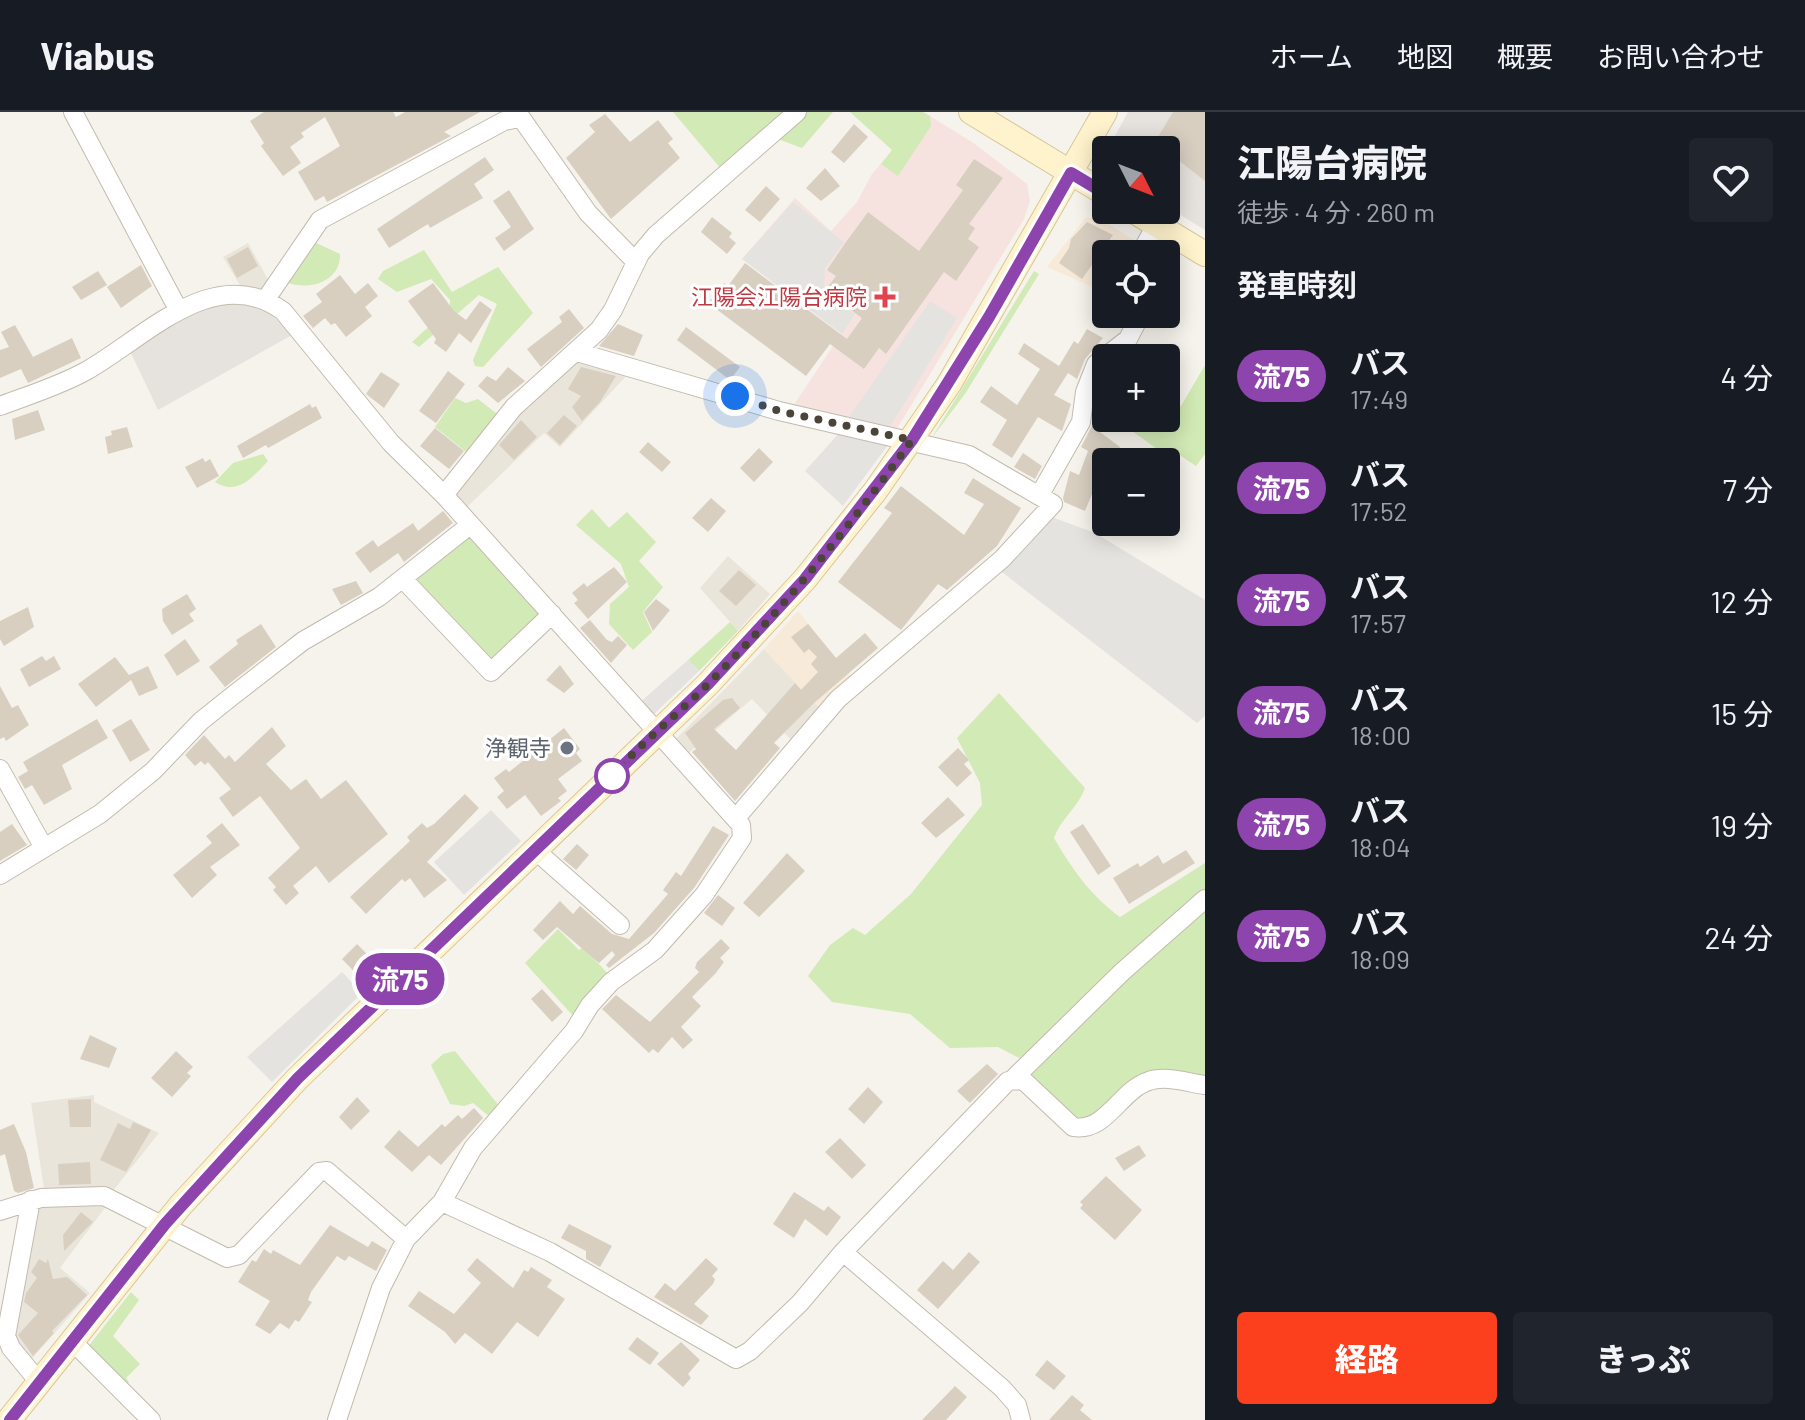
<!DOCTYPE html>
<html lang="ja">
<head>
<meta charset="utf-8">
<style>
  :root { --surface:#171b24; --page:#20242c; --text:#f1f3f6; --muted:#9ea1a6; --line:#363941; --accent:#fc3f1d }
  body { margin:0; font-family:Barlow,"Noto Sans JP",sans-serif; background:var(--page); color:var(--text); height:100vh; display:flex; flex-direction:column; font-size:30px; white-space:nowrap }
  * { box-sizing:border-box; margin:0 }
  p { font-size:26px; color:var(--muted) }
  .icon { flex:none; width:44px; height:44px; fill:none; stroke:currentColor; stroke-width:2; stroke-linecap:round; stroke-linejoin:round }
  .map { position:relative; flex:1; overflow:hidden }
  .details { display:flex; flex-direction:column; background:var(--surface); width:600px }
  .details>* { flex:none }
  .badge { padding:0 16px; border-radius:26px; font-size:28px; line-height:52px }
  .needle { width:52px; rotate:132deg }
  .buttons { position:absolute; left:1092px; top:24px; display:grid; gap:16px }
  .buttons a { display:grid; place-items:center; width:88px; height:88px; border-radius:8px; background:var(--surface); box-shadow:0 4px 20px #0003; font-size:40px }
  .you { position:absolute; width:40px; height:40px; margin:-20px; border:6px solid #fff; border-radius:50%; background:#1a73e8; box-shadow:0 0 0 12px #1a73e833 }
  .map>.badge { position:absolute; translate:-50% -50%; box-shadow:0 0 0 4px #fff }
  h2 { padding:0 32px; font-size:30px; line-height:72px }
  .round { display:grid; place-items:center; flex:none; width:84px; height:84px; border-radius:8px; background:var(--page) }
  .overview { display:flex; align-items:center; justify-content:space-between; height:136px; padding:0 32px }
  h1 { font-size:38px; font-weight:800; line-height:60px }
  .action { display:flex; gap:16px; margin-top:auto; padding:16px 32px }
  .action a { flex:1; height:92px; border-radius:8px; background:var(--accent); color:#fff; font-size:32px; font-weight:800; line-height:92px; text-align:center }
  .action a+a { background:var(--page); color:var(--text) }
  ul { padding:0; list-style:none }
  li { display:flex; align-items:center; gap:24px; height:112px; padding:0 32px }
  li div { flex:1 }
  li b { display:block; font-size:30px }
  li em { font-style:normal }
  li .badge { min-width:88px; font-weight:700; text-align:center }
  header { display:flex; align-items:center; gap:48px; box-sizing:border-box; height:112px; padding:0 40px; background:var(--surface); border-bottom:2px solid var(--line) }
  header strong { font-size:38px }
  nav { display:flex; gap:44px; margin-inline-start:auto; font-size:28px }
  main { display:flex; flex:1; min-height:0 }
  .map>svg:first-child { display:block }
  .residential { fill:#eae5da }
  .commercial { fill:#f7ead8 }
  .industrial { fill:#e6e2dd }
  .medical { fill:#f6e3e0 }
  .green { fill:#d2eab5 }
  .parking { fill:#e5e3e0 }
  .building { fill:#d8cfc1 }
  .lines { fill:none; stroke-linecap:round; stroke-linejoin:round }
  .street-casing { stroke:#c2bbae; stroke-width:20 }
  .secondary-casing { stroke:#d6c79b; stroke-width:26 }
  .street { stroke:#fff; stroke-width:18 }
  .secondary { stroke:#fff3cd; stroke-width:24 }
  .line-casing { stroke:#fff; stroke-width:18 }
  .line { stroke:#8e44ad; stroke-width:12 }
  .walk { stroke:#4b4439; stroke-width:8; stroke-dasharray:0 14.4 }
  .health-dot { fill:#e0444e; stroke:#fff; stroke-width:3 }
  .worship-dot { fill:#6b7280; stroke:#fff; stroke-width:3 }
  .stop-dot { fill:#fff; stroke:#8e44ad; stroke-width:4 }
  .labels { text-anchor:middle; stroke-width:6; stroke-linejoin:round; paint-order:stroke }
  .health-label { font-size:22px; fill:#be3a42; stroke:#fff; text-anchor:end }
  .worship-label { font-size:22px; fill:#5b616d; stroke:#fff; text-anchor:end }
</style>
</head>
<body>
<header>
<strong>Viabus</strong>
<nav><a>ホーム</a><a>地図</a><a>概要</a><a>お問い合わせ</a></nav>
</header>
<main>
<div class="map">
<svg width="1205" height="1308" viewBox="0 0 1205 1308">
  <rect width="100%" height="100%" fill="#f6f3ec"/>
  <path class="residential" d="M248,131L271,173L267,177L241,175L223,145Z
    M581,247L630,260L560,335L544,321L466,396L454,383L520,299L572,250Z
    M728,444L770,482L738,519L700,476Z
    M764,537L822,599L794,631L752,587L685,644L673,630Z
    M94,983V990L159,1021L112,1080L44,1077L31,991Z
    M110,1089L60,1156L90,1181L28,1251L16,1235L13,1198L37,1093Z"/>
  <path class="commercial" d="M1086,105L1105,110L1139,131L1134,142H1106V181L1047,155Z
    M798,499L854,568L822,599L764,537Z"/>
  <path class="industrial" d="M1128,0H1205V118L1166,94V38H1118L1115,24Z
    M230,187L271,202L292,223L158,298L130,239L185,202Z"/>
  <path class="medical" d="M925,1L975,32L1027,72L1030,89L1024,107L895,320L791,297L841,222L742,147L795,86L831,119L857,90L872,62Z"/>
  <path class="green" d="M673,0H790L722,58Z
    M803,0H833L802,36L775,26Z
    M850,0H923L930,4L931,14L898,64L881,52L892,38Z
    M312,129L340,142C341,171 306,180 284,169Z
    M424,138L452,180L498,155L533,201L483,255L475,254L473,248L497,192L479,183L419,235L412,230L450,195V188L431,167L397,180L378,167L383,159Z
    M1034,159L1039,162L965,282L931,327Z
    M1205,253V342L1196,354L1169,336L1164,342L1114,306H1166L1181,294Z
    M455,286L466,291L478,287L501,305L470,343L435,315Z
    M263,342L268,349C252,366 237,384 215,370L233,351Z
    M592,397L609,416L627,400L656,430L639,449L663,475L643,500L652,520L633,538L609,512L610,492L629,475L621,452L576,413Z
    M470,421L544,503L493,553L409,468Z
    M730,510L738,519L699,559L688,548Z
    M999,581L1085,676C1078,696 1061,706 1054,726C1072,757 1091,784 1120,805L1205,751V777L1023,948L998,935L950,936L910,902L832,890L808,864L830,833L853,816L865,823L911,782L982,693L980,671L957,626Z
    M1205,792V968L1169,962L1095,1006L1078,1012L1027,965Z
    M558,817L579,838L583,835L611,865L575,906L525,851Z
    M455,939L500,995L490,1005L473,991L464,994L450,992L431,953L443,942Z
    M131,1180L139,1188L113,1224L140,1252L126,1266L129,1270L123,1274L87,1236Z"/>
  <path class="parking" d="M793,90L844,130L825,156L824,179L855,202L842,222L742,147Z
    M930,189L957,206L888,318L846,309Z
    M841,319L891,329L843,394L805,359Z
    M1049,404L1095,421L1205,488V604L1197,611L998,457Z
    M688,548L699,559L651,605L639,591Z
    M491,698L521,729L464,783L434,750Z
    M342,860L362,881L272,970L247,945Z"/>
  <path class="building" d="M264,0H393L396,5L405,0H480L444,20L451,24L327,90L324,84L315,89L298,60L340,34L325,5L301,21L304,25L290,35L301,51L283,64L261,34L264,31L250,9Z
    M1173,0H1205V69L1155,30Z
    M605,2L630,30L658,8L673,27L668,31L680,46L611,107L566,46L595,20L589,13Z
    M854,12L868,25L844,51L831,40Z
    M485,45L494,58L474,72L483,86L430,116L428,112L389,136L377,117Z
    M974,47L1003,66L969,112L975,116L968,127L979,135L956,169L944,160L886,242L879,236L864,257L830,232L806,264L708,191L724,171L728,174L745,151L847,227L862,206L825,179L836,164L827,158L846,130L868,100L919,139L963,78L956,73Z
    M825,56L840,74L821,89L806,76Z
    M766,74L780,87L760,110L745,98Z
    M509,78L534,117L504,139L495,126L511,115L493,89Z
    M712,105L732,121L729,125L736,131L727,142L701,120Z
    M1087,110L1113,123L1082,167L1059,151L1069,136L1071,127Z
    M248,135L258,154L237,166L227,147Z
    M141,153L152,174L121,196L107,175Z
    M98,159L107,173L81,188L72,175Z
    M340,163L355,182L368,171L378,184L365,195L372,204L346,225L335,211L331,213L325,206L313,216L303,204L322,190L316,182Z
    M433,171L454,199L466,208L480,189L492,198L471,231L459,221L446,240L434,231L436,227L408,189Z
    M569,197L584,216L541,255L527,237L562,210L559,205Z
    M618,212L643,223L634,244L599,234Z
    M15,213L33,245L72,226L81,246L28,271L21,257L0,266V238L9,235L1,220Z
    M686,215L740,255L730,268L677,228Z
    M1087,217L1103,226L1085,247L1077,267L1068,261L1054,283L1071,292L1062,319L1038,305L1012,346L992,333L1007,308L980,290L991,274L1017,293L1040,257L1018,242L1024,231L1059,254L1074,229L1078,232Z
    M508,255L525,269L498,291L478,274L487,264L496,269Z
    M581,255L616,264L600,290L582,309L572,295L581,284L568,277Z
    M448,259L465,272L436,311L419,299Z
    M381,260L400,272L384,296L366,282Z
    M310,292L312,296L316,294L322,306L268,336L266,333L243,346L237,334Z
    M38,298L45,318L15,328L12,307Z
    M564,303L577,314L560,333L547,321Z
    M521,308L537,325L514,348L499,333Z
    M1092,314L1120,335L1111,350H1105L1085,399L1064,390L1063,386L1070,359L1079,363L1088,339L1081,335Z
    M127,315L133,335L108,342L105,325L112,323L111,319Z
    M435,316L464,339L449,357L420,334Z
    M648,330L671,350L662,360L639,340Z
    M759,336L773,350L754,370L740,356Z
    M1023,341L1042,354L1035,367L1014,355Z
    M203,346L205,350L210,347L219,364L197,376L185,355Z
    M973,366L1021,396L997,434L947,478L938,472L901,518L838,470L892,401L884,396L901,374L964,423L984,392L964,381Z
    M711,386L726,399L708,420L692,406Z
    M443,399L453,411L404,450L398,441L370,461L355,441L373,428L378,435L413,411L418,419Z
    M614,455L627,470L588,507L574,491L578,488L572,481L584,471L587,475Z
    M739,458L756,473L736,494L719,479Z
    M356,469L363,481L341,493L332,477Z
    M187,482L196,497L189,502L194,509L172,523L163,509L162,497Z
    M656,487L670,498L653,519L644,500Z
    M28,495L34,515L4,534L0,527V509Z
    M590,508L607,528L612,530L618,524L627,533L611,551L580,516Z
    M261,512L276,535L225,575L209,555L238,532L236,528Z
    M808,512L836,546L865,521L878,536L814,591L774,631L780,636L735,689L692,640L696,637L685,621L723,588L732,586L740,596L714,617L736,638L795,571L801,578L818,560L811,552L817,545L809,537L804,541L791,525Z
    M185,527L200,549L177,564L164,543Z
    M42,544L46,549L54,544L61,557L29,575L20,557Z
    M115,545L129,563L148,554L158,576L139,584L131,568L96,595L78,572Z
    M560,553L574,572L564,581L546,568Z
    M0,574L12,596L18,593L29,613L6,629L4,625L0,627Z
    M97,607L108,626L62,653L72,677L44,693L32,673L25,677L18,665L28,659L23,650Z
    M131,607L150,638L130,650L112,618Z
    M272,615L286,634L266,652L291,678L306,667L321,687L346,668L388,722L329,771L316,754L293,774L299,781L286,793L273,778L276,775L268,766L300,736L260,684L233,705L219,686L231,677L208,650L205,653L201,649L195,654L185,643L204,623L225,647L229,643L235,650Z
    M564,616L580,637L576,641L582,649L558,667L567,679L558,686L561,689L541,704L525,683L507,697L497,685L504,679L494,666L506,657L509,660Z
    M958,636L969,648L964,652L972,661L957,675L938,655Z
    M465,682L479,696L427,750L447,768L424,786L410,766L405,770L402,767L366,802L350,785L410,729L407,725L422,711L427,716L434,712Z
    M948,685L965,703L936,726L921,711Z
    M222,711L240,733L210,755L217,763L192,786L173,763L212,731L206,724Z
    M12,712L27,733L0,749V720Z
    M1083,712L1111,754L1098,763L1070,720Z
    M713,714L729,723L694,776L654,821L609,856L606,853L615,843L612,839L599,851L557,815L543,828L533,818L560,789L573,802L580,794L612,822L629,827L668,782L663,778L676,760L681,764Z
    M577,732L589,743L576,758L563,747Z
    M1186,738L1195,751L1129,792L1113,766L1138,751L1140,755L1158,743L1163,752Z
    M787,741L805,759L759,805L743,791Z
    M718,783L735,796L722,814L704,801Z
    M721,827L730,836L720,846L724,850L715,862L692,885L701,894L681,915L693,928L683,937L672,925L658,941L653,937L649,941L602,897L616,883L650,910L699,860L695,856L697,850Z
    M357,832L383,858L367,873L342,847Z
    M542,877L563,900L552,910L531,887Z
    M90,923L117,936L109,956L80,947Z
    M176,939L193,955L187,961L191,964L172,985L151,966Z
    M987,952L998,962L970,991L957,979Z
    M868,975L883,990L864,1012L848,997Z
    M357,985L370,999L351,1018L339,1005Z
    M91,987V1015H70L68,988Z
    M474,996L483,1006L441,1053L429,1043L412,1060L384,1035L399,1018L418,1035L442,1012L445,1015L458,1003L462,1007Z
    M133,1010L151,1018L126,1060L100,1048L118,1011L130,1017Z
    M14,1012L26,1040L34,1076L18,1081L14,1079L5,1042L0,1044V1018Z
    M840,1026L866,1053L852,1067L825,1040Z
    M1139,1033L1146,1044L1124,1059L1115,1046Z
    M90,1050L91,1072L59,1073L58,1052Z
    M1106,1064L1142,1098L1115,1128L1080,1096L1083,1093L1080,1090Z
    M794,1080L824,1099L828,1094L841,1105L827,1124L805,1107L794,1126L773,1112Z
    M81,1100L93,1110L64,1139L63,1123Z
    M569,1112L612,1134L600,1155L586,1147V1139L561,1126Z
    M330,1113L368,1135L372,1129L387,1138L376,1159L349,1144L345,1149L337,1144L311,1180L308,1188L312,1190L299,1210L295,1208L289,1217L280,1211L270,1222L255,1213L270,1189L238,1170L252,1148L256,1150L264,1137L271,1142L273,1138L300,1153Z
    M969,1140L980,1150L938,1197L917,1178L943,1149L953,1158Z
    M477,1146L513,1176L524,1158L528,1160L531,1155L552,1168L547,1175L565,1187L538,1225L517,1210L492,1242L465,1221L455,1232L445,1220L408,1194L419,1179L454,1202L481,1171L467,1158Z
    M706,1146L718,1157L712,1164L715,1167L713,1172L694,1192L709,1204L701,1213L654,1185L665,1171L675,1179Z
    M39,1147L46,1151L48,1147L53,1167L67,1165L87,1183L52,1219L54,1221L33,1244L18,1223L38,1201L24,1190L26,1181L37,1166L31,1160Z
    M637,1225L659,1241L650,1253L628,1237Z
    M681,1230L700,1248L688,1262L691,1266L683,1275L657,1252Z
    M1047,1248L1066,1264L1054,1278L1035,1263Z
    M955,1274L967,1285L946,1308H922Z
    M1072,1283L1084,1293L1080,1298L1092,1308H1049Z"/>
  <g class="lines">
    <defs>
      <path id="street" d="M73,0L179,199
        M517,0L588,101L636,150
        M1140,142L1156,113
        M266,187L320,108L504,9L519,6
        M577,240L779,299L969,343L1053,392L1002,447L838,587L736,706
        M0,294C29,283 59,274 86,259C145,226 214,149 283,199L391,331L444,383L741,713L742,726L704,783L655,838L611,870L590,893L574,919L473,1036L442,1090L406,1127L381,1176L337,1308
        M444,383L514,295L599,218L613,198L640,142L656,123L797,0
        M1039,384L1081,310L1085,280L1096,252L1128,227L1141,202
        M403,467L491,560L552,502
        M0,657L44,736
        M535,738L620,813
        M0,763L100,702L153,659L201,609L231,585L303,529L379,485L470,413
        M1013,967L1122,860L1205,787
        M31,1088L6,1224L11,1236L39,1270
        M442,1090L550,1140L736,1247L750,1239L800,1191L843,1140L1008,969L1023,968L1073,1015C1106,1021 1120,978 1149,969C1165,963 1189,971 1205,973
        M0,1099L41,1086L104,1084L227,1146L239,1143L319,1060L327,1059L406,1127
        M843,1140L1002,1276L1017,1293L1021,1308
        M72,1229L151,1308"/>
      <path id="secondary" d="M971,0L1106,82
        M1132,98L1205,142
        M9,1308L180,1094L298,966L708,572L805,467L876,378L949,272L1105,0"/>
    </defs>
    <use href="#street" class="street-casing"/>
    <use href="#secondary" class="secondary-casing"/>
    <use href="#street" class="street"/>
    <use href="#secondary" class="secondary"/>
  </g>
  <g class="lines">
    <defs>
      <path id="line" d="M10,1308L165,1112L298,966L708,572L805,467L912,328L989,205L1071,61L1106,82"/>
    </defs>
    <use href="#line" class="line-casing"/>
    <use href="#line" class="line"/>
    <path class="walk" d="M612,664C641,631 677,603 709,571C784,496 850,414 912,328L779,299L735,284"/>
  </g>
  <path class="health-dot" d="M881 173h8v8h8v8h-8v8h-8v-8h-8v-8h8z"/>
  <circle class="worship-dot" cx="567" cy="636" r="8"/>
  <circle class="stop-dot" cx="612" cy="664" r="16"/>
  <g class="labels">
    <g class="health-label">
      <text x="867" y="193">江陽会江陽台病院</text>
    </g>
    <g class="worship-label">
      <text x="551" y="644">浄観寺</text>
    </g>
  </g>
</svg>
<div class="buttons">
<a><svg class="needle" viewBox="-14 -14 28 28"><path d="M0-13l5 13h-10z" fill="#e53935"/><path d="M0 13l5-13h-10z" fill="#9ea1a6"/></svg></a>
<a><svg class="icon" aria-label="locate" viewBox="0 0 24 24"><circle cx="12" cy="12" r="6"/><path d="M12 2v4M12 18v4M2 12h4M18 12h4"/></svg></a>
<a>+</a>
<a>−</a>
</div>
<div class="you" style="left:735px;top:284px"></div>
<b class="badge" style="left:400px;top:867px;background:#8e44ad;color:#fff">流75</b>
</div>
<section class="details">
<div class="overview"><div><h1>江陽台病院</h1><p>徒歩 · 4 分 · 260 m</p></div><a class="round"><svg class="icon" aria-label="heart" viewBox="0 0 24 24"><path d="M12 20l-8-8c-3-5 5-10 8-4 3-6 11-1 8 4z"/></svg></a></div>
<h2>発車時刻</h2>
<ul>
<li><span class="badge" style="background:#8e44ad;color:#fff">流75</span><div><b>バス</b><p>17:49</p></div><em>4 分</em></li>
<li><span class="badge" style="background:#8e44ad;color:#fff">流75</span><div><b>バス</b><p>17:52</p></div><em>7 分</em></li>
<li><span class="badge" style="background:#8e44ad;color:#fff">流75</span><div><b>バス</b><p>17:57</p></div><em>12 分</em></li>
<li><span class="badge" style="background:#8e44ad;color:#fff">流75</span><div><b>バス</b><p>18:00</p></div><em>15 分</em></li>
<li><span class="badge" style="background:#8e44ad;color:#fff">流75</span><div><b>バス</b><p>18:04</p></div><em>19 分</em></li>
<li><span class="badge" style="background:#8e44ad;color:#fff">流75</span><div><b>バス</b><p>18:09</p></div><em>24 分</em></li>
</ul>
<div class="action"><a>経路</a><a>きっぷ</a></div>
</section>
</main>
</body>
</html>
